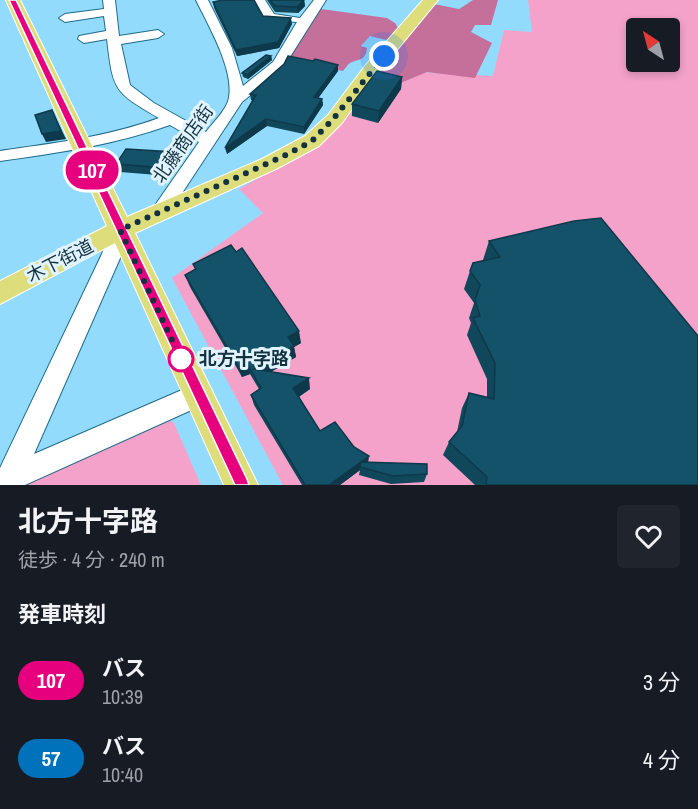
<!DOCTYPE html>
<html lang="ja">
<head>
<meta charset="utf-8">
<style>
  :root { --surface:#171b24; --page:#20242c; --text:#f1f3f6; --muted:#9ea1a6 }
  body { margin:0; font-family:"Archivo Narrow","Noto Sans JP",sans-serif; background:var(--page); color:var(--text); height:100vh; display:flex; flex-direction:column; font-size:22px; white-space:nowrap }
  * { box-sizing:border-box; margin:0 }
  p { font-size:20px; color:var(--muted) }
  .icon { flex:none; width:33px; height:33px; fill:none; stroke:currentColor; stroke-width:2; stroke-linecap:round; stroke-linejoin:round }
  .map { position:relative; height:485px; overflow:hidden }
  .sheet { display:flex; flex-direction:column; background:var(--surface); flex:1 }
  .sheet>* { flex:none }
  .badge { padding:0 12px; border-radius:20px; font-size:21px; line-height:39px }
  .needle { width:39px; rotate:324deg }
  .controls { position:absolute; left:626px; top:18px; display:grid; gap:12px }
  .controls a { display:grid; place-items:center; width:54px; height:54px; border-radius:6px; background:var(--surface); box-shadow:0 3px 9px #0003; font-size:30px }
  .you { position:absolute; width:30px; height:30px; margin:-15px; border:4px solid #fff; border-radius:50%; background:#1a73e8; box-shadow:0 0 0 9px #1a73e833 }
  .map>.badge { position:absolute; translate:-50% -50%; box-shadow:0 0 0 3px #fff }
  h2 { padding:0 18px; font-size:22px; line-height:54px }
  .round { display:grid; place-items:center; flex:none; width:63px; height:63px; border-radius:6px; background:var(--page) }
  .headline { display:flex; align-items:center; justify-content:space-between; height:102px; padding:0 18px }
  h1 { font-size:28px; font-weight:700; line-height:45px }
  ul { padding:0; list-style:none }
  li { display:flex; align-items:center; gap:18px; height:78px; padding:0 18px }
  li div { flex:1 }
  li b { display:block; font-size:22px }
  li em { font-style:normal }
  li .badge { min-width:66px; font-weight:700; text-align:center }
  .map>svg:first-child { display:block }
  .green { fill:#f4a2ca; fill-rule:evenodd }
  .forest { fill:#c56f9b }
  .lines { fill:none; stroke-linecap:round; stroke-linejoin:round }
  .minor-casing { stroke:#1f6b89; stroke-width:2 }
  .major-casing { stroke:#fff; stroke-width:2 }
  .minor { fill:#fff; fill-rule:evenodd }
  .major { fill:#dedd7c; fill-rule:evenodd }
  .wall { fill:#11475b }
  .shaded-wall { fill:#0e394a }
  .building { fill:#14526a; stroke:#0e394a; stroke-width:1.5 }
  .line { fill:#e6007e; stroke:#fff; stroke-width:1.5 }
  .walk { stroke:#13313e; stroke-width:6; stroke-dasharray:0 10.8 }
  .stop-dot { fill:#fff; stroke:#e6007e; stroke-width:3 }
  .labels { text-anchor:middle; stroke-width:6; stroke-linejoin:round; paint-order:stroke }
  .street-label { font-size:18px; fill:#13313e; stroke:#e0f4ff }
  .stop-label { font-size:18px; font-weight:bold; fill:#13313e; stroke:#e0f4ff; text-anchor:start }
</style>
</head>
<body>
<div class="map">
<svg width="698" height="485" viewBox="0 0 698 485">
  <rect width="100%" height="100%" fill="#93dbfd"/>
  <path class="green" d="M528,0H698V485H283L172,278L263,213L239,189L326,140L384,70L493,76L504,30L532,32ZM636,28H669V62H636Z
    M167,419L174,423L201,485H22Z"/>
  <path class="forest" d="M473,0H498L491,25H475L471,32L492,43L475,78L427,72L398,84L369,79L434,4L459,9Z
    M321,9L387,18L395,23L398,28L393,37L386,40L370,36L361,46L367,48C366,61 358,59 350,63C349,63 344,70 343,71L285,60Z"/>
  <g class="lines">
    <defs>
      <path id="minor" d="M103,0H115L119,36L158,30L164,34L158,38L121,44L130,85L154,103L206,132C213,123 228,108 229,97C234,69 208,25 196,0H208L232,48L243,86L273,62L297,22L266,20L253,0H265L274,14L300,18L314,0H326L283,68L242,102L167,216L160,218L153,216L151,211L199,142L170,125C114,145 58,153 0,161V151C54,143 107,137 159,118C114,92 113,91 107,39L84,43L78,39L79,36L106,31L104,16L65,22L59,18L65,14L104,9Z
        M120,223L127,225L130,230L121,256L34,454L198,383L207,387L210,395L207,403L25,485H0V468L101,256L113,225Z"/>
      <path id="major" d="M6,0H20L127,217L262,159L305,136L328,115L365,66L423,0H438L377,74L342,123L319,146L276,169L135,233L258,485H224L115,243L0,304V281L107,226Z"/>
    </defs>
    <use href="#minor" class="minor-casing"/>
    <use href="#major" class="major-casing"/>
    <use href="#minor" class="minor"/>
    <use href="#major" class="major"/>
  </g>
  <path class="wall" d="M267,0H304L305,6L298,13L275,12Z
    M213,2L263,16L292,24L279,48L237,56L214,8Z
    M271,56L272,60L248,79L243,77L242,72Z
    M338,65V71L318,98L322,99L323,105L304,134L267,126L227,154L253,101L251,100L250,94Z
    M402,77L401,89L378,123L352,116V104Z
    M177,160L170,176L120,172L116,164Z
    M489,241L698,485H475L443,455L449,442L457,432L462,408L469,393L487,397V379L467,335L471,323L469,318L474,303L464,289L470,271L483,261V260Z
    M236,252L301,343L294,347L296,357L271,372L310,389L299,397L320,431L354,447L368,462L427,474L424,482L391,484L359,475L360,470L340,485H302L254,405L251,395L259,389L250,374L242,377L190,287L185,275L195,269L193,264Z"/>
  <path class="shaded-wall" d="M304,0L305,6L298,13L297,7Z
    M291,18L292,24L279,48L237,56L236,50Z
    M271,56L272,60L248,79L247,75Z
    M338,65V71L314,104V97Z
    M402,77L401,89L378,123L379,111Z
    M322,99L323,105L304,134V127Z
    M52,110L66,139L46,142L42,134Z
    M266,119L267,126L227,154L225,148Z
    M175,152L177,160L170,176L167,168Z
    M299,331L301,343L294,347L296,357L257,380L254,369L288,337Z
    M246,362L250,374L242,377L238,366Z
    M309,378L310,389L295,399L293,388Z
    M369,456L368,464L361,462Z
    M361,462L360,470L340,485H329Z"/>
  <path class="building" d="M223,0H254L263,16L291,18L278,42L236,50L213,2Z
    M270,0H304L297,7L275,6Z
    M266,55L271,56L247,75L242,73Z
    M288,56L313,61L315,59L338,65L314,97L322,99L304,127L266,119L225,148L256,95L250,94L284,64Z
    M377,71L402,77L379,111L352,104Z
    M52,110L61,131L42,134L35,115Z
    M126,149L175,152L167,168L116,164Z
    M601,218L698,336V485H486L487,477L449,442L462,426L469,393L494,399L495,363L473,318L480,316L475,300L480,285L470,271L473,263L500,257L489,241L574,221Z
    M231,245L236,252L242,248L299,331L288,337L294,346L254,369L309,378L293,388L320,431L335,422L354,447L369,456L361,462L427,464V474L393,476L360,467L361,462L329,485H305L251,395L261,388L246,362L238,366L185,275L196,269L193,264Z"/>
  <path class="line" d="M9,0H16L247,479L249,485H235Z"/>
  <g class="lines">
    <path class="walk" d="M181,359L120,230L284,156L312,141L334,118L384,56"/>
  </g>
  <circle class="stop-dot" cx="181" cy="359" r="12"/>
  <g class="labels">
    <g class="street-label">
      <text transform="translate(183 144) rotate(-55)" y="6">北藤商店街</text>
      <text transform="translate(60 261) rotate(-27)" y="6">木下街道</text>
    </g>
    <g class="stop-label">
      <text x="199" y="365">北方十字路</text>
    </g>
  </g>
</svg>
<div class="controls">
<a><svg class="needle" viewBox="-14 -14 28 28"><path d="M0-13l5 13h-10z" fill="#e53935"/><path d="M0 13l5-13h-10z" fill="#9ea1a6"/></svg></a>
</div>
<div class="you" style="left:384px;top:56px"></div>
<b class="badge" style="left:92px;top:170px;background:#e6007e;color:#fff">107</b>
</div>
<section class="sheet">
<div class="headline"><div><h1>北方十字路</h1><p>徒歩 · 4 分 · 240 m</p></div><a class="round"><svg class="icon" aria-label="heart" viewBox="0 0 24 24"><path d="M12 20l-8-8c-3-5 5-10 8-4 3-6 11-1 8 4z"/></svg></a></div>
<h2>発車時刻</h2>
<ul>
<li><span class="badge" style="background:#e6007e;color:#fff">107</span><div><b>バス</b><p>10:39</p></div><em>3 分</em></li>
<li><span class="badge" style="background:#0072bc;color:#fff">57</span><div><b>バス</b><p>10:40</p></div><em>4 分</em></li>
</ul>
</section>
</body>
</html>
